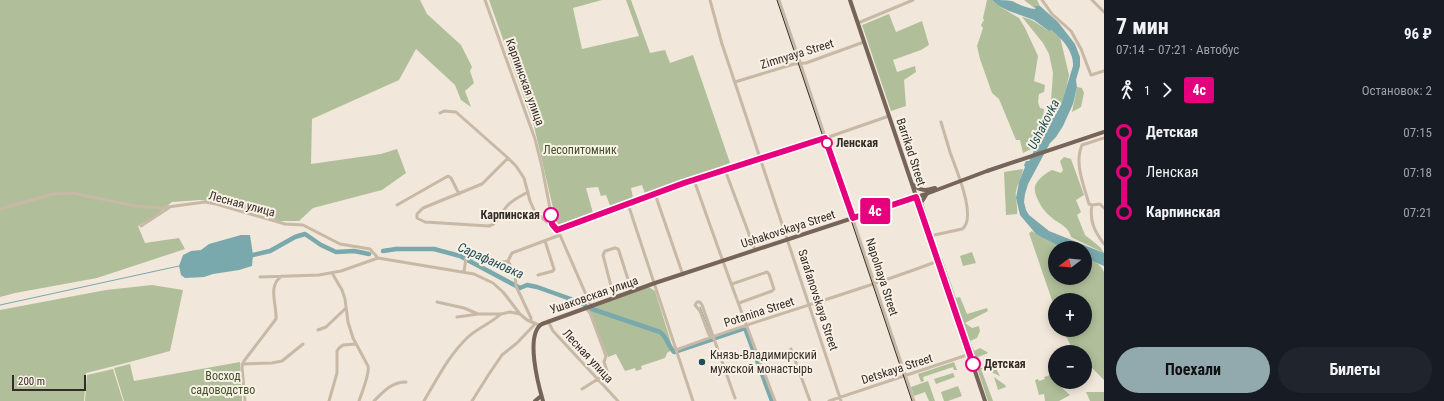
<!DOCTYPE html>
<html lang="ru">
<head>
<meta charset="utf-8">
<style>
  :root { --surface:#171b24; --page:#20242c; --text:#f1f3f6; --muted:#9ea1a6; --accent:#92a9ae }
  body { margin:0; font-family:"Roboto Condensed",sans-serif; background:var(--page); color:var(--text); height:100vh; display:flex; flex-direction:column; font-size:15px; white-space:nowrap }
  * { box-sizing:border-box; margin:0 }
  p { font-size:13px; color:var(--muted) }
  .icon { flex:none; width:22px; height:22px; fill:none; stroke:currentColor; stroke-width:2; stroke-linecap:round; stroke-linejoin:round }
  .map { position:relative; flex:1; overflow:hidden }
  .sheet { display:flex; flex-direction:column; background:var(--surface); width:340px }
  .sheet>* { flex:none }
  .badge { padding:0 8px; border-radius:3px; font-size:14px; line-height:26px }
  .needle { width:26px; rotate:254deg }
  .buttons { position:absolute; left:1048px; top:241px; display:grid; gap:8px }
  .buttons a { display:grid; place-items:center; width:44px; height:44px; border-radius:50%; background:var(--surface); box-shadow:0 2px 10px #0003; font-size:20px }
  .scale { position:absolute; left:12px; bottom:10px; width:74px; box-sizing:border-box; padding-left:4px; border:2px solid #342c27; border-top:0; font-size:11px; line-height:14px; white-space:nowrap; color:#342c27; -webkit-text-stroke:3px #f9f1e6; paint-order:stroke }
  .map>.badge { position:absolute; translate:-50% -50%; box-shadow:0 0 0 2px #fff }
  .legs { display:flex; align-items:center; gap:6px; height:44px; padding:0 12px; font-size:13px }
  .legs p { margin-inline-start:auto }
  .summary { display:flex; align-items:center; justify-content:space-between; height:68px; padding:0 12px }
  h1 { font-size:22px; font-weight:700; line-height:30px }
  .button { display:flex; gap:8px; margin-top:auto; padding:8px 12px }
  .button a { flex:1; height:46px; border-radius:24px; background:var(--accent); color:#111; font-size:16px; font-weight:700; line-height:46px; text-align:center }
  .button a+a { background:var(--page); color:var(--text) }
  ul { padding:0 12px; list-style:none }
  li { display:flex; align-items:center; gap:14px; height:40px; font-size:15px }
  li i { display:grid; place-items:center; width:6px; height:100%; margin:0 5px; background:currentColor }
  li i::after { content:''; width:10px; height:10px; margin:-5px; border:3px solid; border-radius:50%; background:var(--surface) }
  li p { margin-inline-start:auto }
  li:first-child i { background:linear-gradient(#0000 50%,currentColor 0) }
  li:last-child i { background:linear-gradient(currentColor 50%,#0000 0) }
  main { display:flex; flex:1; min-height:0 }
  .map>svg:first-child { display:block }
  .green { fill:#b0bf9a }
  .water { fill:#79a8ad }
  .lines { fill:none; stroke-linecap:round; stroke-linejoin:round }
  .stream { stroke:#79a8ad; stroke-width:1 }
  .river { stroke:#79a8ad; stroke-width:4.5 }
  .minor { stroke:#c8b8a6; stroke-width:3 }
  .major { stroke:#766458; stroke-width:4 }
  .tram { stroke:#342c27; stroke-width:1 }
  .line-1-casing { stroke:#fff; stroke-width:9 }
  .line-1 { stroke:#e6007e; stroke-width:6 }
  .stop-1-dot { fill:#fff; stroke:#e6007e; stroke-width:2 }
  .poi-dot { fill:#1d4e55; stroke:#f9f1e6; stroke-width:1.5 }
  .labels { text-anchor:middle; stroke-width:4; stroke-linejoin:round; paint-order:stroke }
  .street-label { font-size:12px; fill:#342c27; stroke:#f9f1e6 }
  .stop-label { font-size:12px; font-weight:bold; fill:#342c27; stroke:#f9f1e6; text-anchor:start }
  .park-label { font-size:12px; fill:#41522b; stroke:#f9f1e6 }
  .poi-label { font-size:12px; fill:#342c27; stroke:#f9f1e6; text-anchor:start }
  .water-label { font-size:13px; font-style:italic; fill:#1d4e55; stroke:#f9f1e6 }
</style>
</head>
<body>
<main>
<div class="map">
<svg width="1104" height="401" viewBox="0 0 1104 401">
  <rect width="100%" height="100%" fill="#f1e7da"/>
  <path class="green" d="M0,0H420L427,14L461,45L472,67L470,71L474,83L465,91L471,107L461,100L455,85L416,49L399,80L312,119L311,164L381,154L397,149L406,173L382,190L313,208L299,221H279L217,202L200,200L172,202L155,216L138,226L145,243L179,238L185,249L97,278L15,293L0,297Z
    M489,0H602L573,8L582,49L639,36L626,0H631L650,53L665,50L670,63L693,55L730,163L645,194L642,185L631,188L633,198L611,208L606,195L601,196L598,187L586,188L593,213L557,225L534,126Z
    M987,0H992L999,6L1019,18L1025,28L1038,56L1034,81L1045,85L1044,92L1039,94L1038,102L1040,108L1044,109L1043,119L1039,125L1040,135L1033,148L1023,153L1020,140H1016L999,99L992,93L980,59L977,46L983,28L981,25L984,20L983,18Z
    M1024,0H1037L1040,6H1036V9Z
    M889,14L896,32L922,21L929,45L921,50L893,60L897,72L915,66L916,72L904,80L906,106L891,111L862,25Z
    M1022,17C1033,19 1039,25 1049,31L1050,29L1060,37L1069,75L1066,89L1061,105L1053,119L1044,130V128L1050,115L1053,73L1049,54L1043,43Z
    M1077,87L1082,88L1084,93L1081,107L1072,112Z
    M1064,157L1071,159L1084,195L1076,200L1081,212L1077,215L1085,235L1100,247L1104,253L1071,237C1068,225 1058,224 1050,216C1043,211 1031,192 1036,184C1039,178 1046,173 1052,170L1061,173L1063,170L1060,161Z
    M1023,169C1022,177 1018,183 1016,191C1015,199 1018,206 1017,214L1006,215L1004,172Z
    M1032,231L1041,237L1063,248H1055V278H1085V258C1094,261 1100,263 1104,272V380L1088,364L1085,365V352H1074L1063,330H1085V300H1055V309L1029,233Z
    M972,252L976,263L963,266L960,256Z
    M942,258L956,298L960,297L967,314L987,308L988,311L965,323L972,328L979,326L980,331L977,338L970,341L974,351L980,348L987,352L988,353L973,359L939,259Z
    M152,285L183,290L170,351L126,363L86,373L84,401H0V310L106,290Z
    M649,287L655,291L673,349L667,353L665,358L641,366L642,369L636,371L635,368L625,371L616,354L608,357L589,309Z
    M240,362L242,401H124L114,368L130,364L134,381Z
    M954,362L957,370H954L953,367L923,377L924,381L921,382L918,374Z
    M978,364L981,368L994,365L1000,376L987,370L981,369L993,401H988L976,365Z
    M113,369L123,401H85L87,375Z
    M953,373L955,377L936,384L934,379Z
    M1054,374L1055,382H1058L1061,387L1070,395L1059,401H1045L1044,394L1039,395L1035,380L1038,379L1039,381L1045,379L1044,377Z
    M994,377L1005,385L1006,387L998,390Z
    M928,381L935,401H929L925,392L914,396L911,387Z
    M958,386L962,396L948,401H944L941,392Z
    M1086,392H1104V401H1090Z"/>
  <path class="water" d="M992,0C998,0 1007,0 1012,1C1020,5 1026,8 1036,9L1035,6H1040L1058,22L1075,44L1080,57V66L1076,80L1077,87L1073,104L1063,126L1056,137L1050,143L1028,184L1025,194L1024,202L1026,210L1029,215L1049,231L1104,253V266L1085,258V248H1063L1041,237L1036,234L1020,215L1016,198L1019,182L1025,167L1024,165L1026,161H1029L1038,142L1037,140L1048,126L1061,105L1073,66C1074,52 1062,38 1051,30L1049,31L1034,20L1009,11L999,6Z
    M241,235H250L253,255L252,266L239,270L213,274L204,277L185,278L181,275L179,266L183,255L191,251L201,250L209,244Z"/>
  <g class="lines">
    <path class="stream" d="M0,305L179,266
      M700,307L711,334"/>
    <path class="river" d="M383,251L396,249H434L460,256L520,288L527,285L537,287L579,302L585,305
      M253,255L270,251L295,237L305,234L321,245L336,252L354,251L369,254
      M589,308L660,332C667,337 668,346 674,352L713,339
      M715,338L745,328L772,401"/>
    <path class="minor" d="M485,0L535,139L542,167L553,224L560,235L591,306
      M710,0L722,44L841,401
      M779,0L914,401
      M1042,0L1052,14L1071,31L1081,49L1091,75L1104,71
      M1092,0L1104,12
      M858,23L913,0
      M735,82L794,64L806,63L864,42
      M440,113L444,111L456,112L508,158L516,166L524,178L530,201L535,212L552,226
      M1104,138L1082,145C1074,163 1084,186 1089,204L1092,205L1100,204L1104,208
      M508,158L482,184L423,208L417,214V218L425,222L489,226C499,223 501,212 508,205C514,199 521,196 528,192
      M725,170L755,250
      M694,180C720,254 747,328 775,401
      M655,194L683,275
      M628,204L693,401
      M397,205L448,176L451,178L459,194
      M1092,205C1089,221 1095,232 1104,244
      M0,209L53,194L73,193L135,206L160,208L205,202L216,204L285,224L303,225L340,244L370,249L378,258L474,274L493,283L503,292L520,314L527,320L539,325
      M141,226L170,207
      M557,230L684,183L820,140L889,116
      M930,236L962,229C978,218 955,167 950,152C947,142 944,132 941,122
      M508,261L515,274L516,286L531,318V322
      M464,272L466,258L467,257L504,262L508,261L512,253L560,235
      M332,273L342,290L345,299L348,322L353,338L368,366C370,374 362,392 359,401
      M538,275L553,271L554,269L545,241
      M260,277L319,275L341,271L378,258
      M732,284L767,272L769,274L774,289L772,291L739,303
      M615,298L612,290L603,255L605,251L615,248L618,249L619,251L632,292
      M437,302L464,308L478,314
      M457,317L478,314H501L510,312L520,314
      M548,321L553,331L618,401
      M318,330L326,327L346,308
      M712,336L709,335L700,311L695,305L697,302H700L702,305L735,398
      M791,349L810,401
      M676,350C763,317 852,294 938,261
      M242,364L272,363L282,361L303,344
      M582,389L606,374L607,371L604,362L606,356L590,313L586,308
      M245,401L242,367L244,361L276,319C277,305 267,285 282,276
      M329,401L337,373V351L339,348L343,345L356,344
      M374,401C384,391 392,382 406,382
      M424,401C437,379 449,355 468,337C478,328 491,323 501,314
      M472,401L489,374L502,355L517,343L535,324
      M829,401L970,354"/>
    <path class="major" d="M850,0L985,401
      M912,184C920,191 926,191 935,188
      M926,195L921,203L928,226
      M535,401L541,396
      M543,401C538,384 525,334 542,324L655,283L926,194L987,171L1104,132"/>
    <path class="tram" d="M777,0L912,401"/>
  </g>
  <g class="lines">
    <defs>
      <path id="line-1" d="M551,215L552,224L557,230L684,183L825,138L853,218L916,197L973,364"/>
    </defs>
    <use href="#line-1" class="line-1-casing"/>
    <use href="#line-1" class="line-1"/>
  </g>
  <g class="stop-1-dot">
    <circle cx="827" cy="143" r="5"/>
    <circle cx="551" cy="215" r="7"/>
    <circle cx="973" cy="364" r="7"/>
  </g>
  <circle class="poi-dot" cx="702" cy="362" r="4"/>
  <g class="labels">
    <g class="street-label">
      <text transform="translate(797 54) rotate(-17)" y="4">Zimnyaya Street</text>
      <text transform="translate(525 82) rotate(70)" y="4">Карпинская улица</text>
      <text transform="translate(911 152) rotate(72)" y="4">Barrikad Street</text>
      <text transform="translate(242 204) rotate(15)" y="4">Лесная улица</text>
      <text transform="translate(788 229) rotate(-18)" y="4">Ushakovskaya Street</text>
      <text transform="translate(882 277) rotate(72)" y="4">Napolnaya Street</text>
      <text transform="translate(594 295) rotate(-19)" y="4">Ушаковская улица</text>
      <text transform="translate(818 300) rotate(72)" y="4">Sarafanovskaya Street</text>
      <text transform="translate(759 312) rotate(-18)" y="4">Potanina Street</text>
      <text transform="translate(588 356) rotate(47)" y="4">Лесная улица</text>
      <text transform="translate(897 369) rotate(-18)" y="4">Detskaya Street</text>
    </g>
    <g class="stop-label">
      <text x="836" y="147">Ленская</text>
      <text x="540" y="219" text-anchor="end">Карпинская</text>
      <text x="984" y="368">Детская</text>
    </g>
    <g class="park-label">
      <text x="580" y="154">Лесопитомник</text>
      <text x="223" y="380">Восход<tspan x="223" dy="14">садоводство</tspan></text>
    </g>
    <g class="poi-label">
      <text x="710" y="359">Князь-Владимирский<tspan x="710" dy="14">мужской монастырь</tspan></text>
    </g>
    <g class="water-label">
      <text transform="translate(1043 124) rotate(-63)" y="5">Ushakovka</text>
      <text transform="translate(491 260) rotate(24)" y="5">Сарафановка</text>
    </g>
  </g>
</svg>
<div class="buttons">
<a><svg class="needle" viewBox="-14 -14 28 28"><path d="M0-13l5 13h-10z" fill="#e53935"/><path d="M0 13l5-13h-10z" fill="#9ea1a6"/></svg></a>
<a>+</a>
<a>−</a>
</div>
<div class="scale">200 m</div>
<b class="badge" style="left:875px;top:211px;background:#e6007e;color:#fff">4с</b>
</div>
<section class="sheet">
<div class="summary"><div><h1>7 мин</h1><p>07:14 – 07:21 · Автобус</p></div><b>96 ₽</b></div>
<div class="legs"><svg class="icon" aria-label="walk" viewBox="0 0 24 24"><circle cx="13" cy="4" r="2"/><path d="M13 8l-2 6 4 7M11 14l-3 7M7 12l3-4h3l4 4"/></svg>1<svg class="icon" aria-label="forward" viewBox="0 0 24 24"><path d="M9 5l7 7-7 7"/></svg><b class="badge" style="background:#e6007e;color:#fff">4с</b><p>Остановок: 2</p></div>
<ul>
<li><i style="color:#e6007e"></i><b>Детская</b><p>07:15</p></li>
<li><i style="color:#e6007e"></i><span>Ленская</span><p>07:18</p></li>
<li><i style="color:#e6007e"></i><b>Карпинская</b><p>07:21</p></li>
</ul>
<div class="button"><a>Поехали</a><a>Билеты</a></div>
</section>
</main>
</body>
</html>
